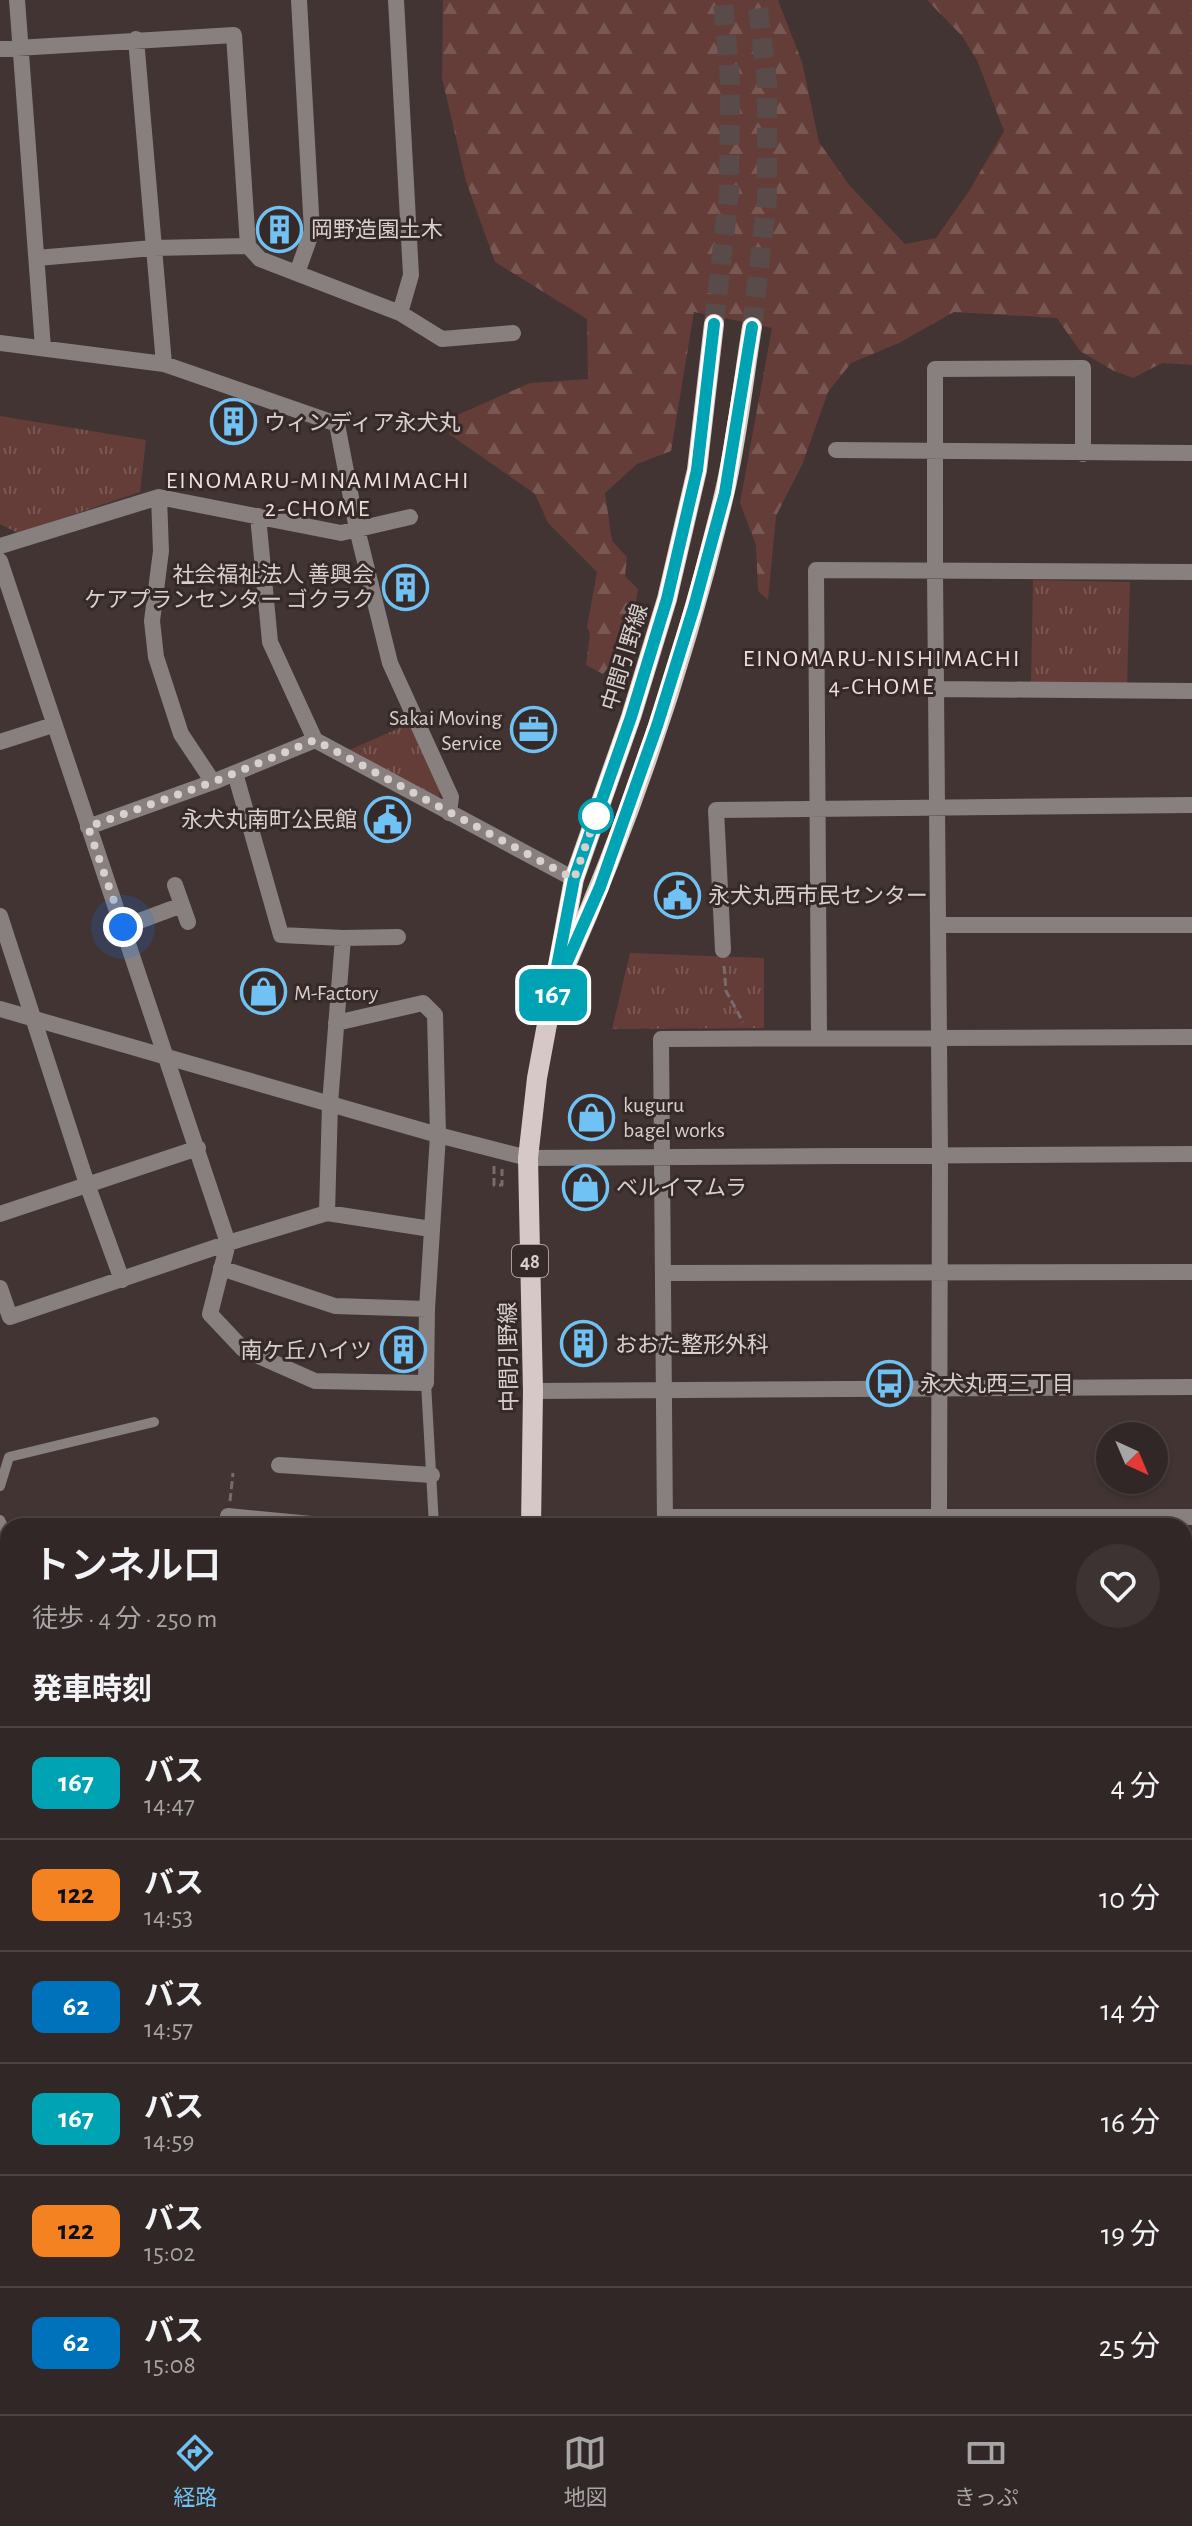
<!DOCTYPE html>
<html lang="ja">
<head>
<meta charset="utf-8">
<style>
  :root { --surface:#312726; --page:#3d3332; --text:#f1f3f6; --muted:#a8a5a7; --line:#4c4443; --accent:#70c1f4 }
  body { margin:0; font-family:"Alegreya Sans","Noto Sans JP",sans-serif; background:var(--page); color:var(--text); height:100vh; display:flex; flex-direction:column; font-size:30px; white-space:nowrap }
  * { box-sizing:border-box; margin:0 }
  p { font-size:26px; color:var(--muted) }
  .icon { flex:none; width:44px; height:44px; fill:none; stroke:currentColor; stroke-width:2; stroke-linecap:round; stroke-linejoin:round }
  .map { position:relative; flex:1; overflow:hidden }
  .drawer { position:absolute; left:0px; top:1518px; width:1192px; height:896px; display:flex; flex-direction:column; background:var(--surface); border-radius:24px 24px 0 0; box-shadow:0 2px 6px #0004,0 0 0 2px var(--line) }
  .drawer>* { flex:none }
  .badge { padding:0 16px; border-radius:12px; font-size:28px; line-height:52px }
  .needle { width:52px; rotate:136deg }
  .fabs { position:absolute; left:1096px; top:1422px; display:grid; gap:16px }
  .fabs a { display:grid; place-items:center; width:72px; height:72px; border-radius:50%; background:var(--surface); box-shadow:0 2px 6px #0004,0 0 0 2px var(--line); font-size:40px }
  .you { position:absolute; width:40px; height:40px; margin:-20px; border:6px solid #fff; border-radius:50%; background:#1a73e8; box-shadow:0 0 0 12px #1a73e833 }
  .map>.badge { position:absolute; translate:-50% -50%; box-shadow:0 0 0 4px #fff }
  h2 { padding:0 32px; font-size:30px; line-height:72px }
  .round { display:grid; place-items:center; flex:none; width:84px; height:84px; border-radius:42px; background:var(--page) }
  .headline { display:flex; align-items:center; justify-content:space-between; height:136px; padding:0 32px }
  h1 { font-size:38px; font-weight:600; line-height:60px }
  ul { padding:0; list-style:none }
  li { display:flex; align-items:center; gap:24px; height:112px; padding:0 32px; border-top:2px solid var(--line) }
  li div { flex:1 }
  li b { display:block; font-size:30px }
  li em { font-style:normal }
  li .badge { min-width:88px; font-weight:700; text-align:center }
  .menu { display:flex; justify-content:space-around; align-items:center; height:112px; border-top:2px solid var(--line); background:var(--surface); font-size:22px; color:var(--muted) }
  .menu a { display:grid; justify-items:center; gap:4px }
  .menu .on { color:var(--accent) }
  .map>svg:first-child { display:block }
  .forest { fill:url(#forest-firs) }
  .cemetery { fill:url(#cemetery-stones) }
  .park { fill:url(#park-tufts) }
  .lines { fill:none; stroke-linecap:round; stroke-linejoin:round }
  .primary-tunnel { stroke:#584b49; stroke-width:20; stroke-dasharray:20 10; stroke-linecap:butt }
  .path { stroke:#776c6a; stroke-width:3; stroke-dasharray:8 4; stroke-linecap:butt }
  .service { stroke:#87807f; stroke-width:10 }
  .minor { stroke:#87807f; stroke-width:16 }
  .tertiary { stroke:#87807f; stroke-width:16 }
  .secondary { stroke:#b3a9a7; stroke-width:16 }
  .primary { stroke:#d6c8c6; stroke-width:20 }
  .line-casing { stroke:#fff; stroke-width:18 }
  .line { stroke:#00a3b4; stroke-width:12 }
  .walk { stroke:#d8d0ce; stroke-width:8; stroke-dasharray:0 14.4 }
  .stop-dot { fill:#fff; stroke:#00a3b4; stroke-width:4 }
  .labels { text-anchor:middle; stroke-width:6; stroke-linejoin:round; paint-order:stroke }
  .shield { fill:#362a28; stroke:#a79e9c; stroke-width:2 }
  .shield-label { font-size:20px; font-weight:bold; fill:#d8d0ce }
  .poi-label { font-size:22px; fill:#d8d0ce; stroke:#362a28; text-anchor:start }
  .street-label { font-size:22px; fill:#d8d0ce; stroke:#362a28 }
  .neighbourhood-label { font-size:24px; letter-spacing:2px; fill:#f0dfdd; stroke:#362a28 }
</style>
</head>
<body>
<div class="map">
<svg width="1192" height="2414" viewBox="0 0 1192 2414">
  <defs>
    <pattern id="forest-firs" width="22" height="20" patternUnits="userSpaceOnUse" patternTransform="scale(2)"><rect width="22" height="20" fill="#643d38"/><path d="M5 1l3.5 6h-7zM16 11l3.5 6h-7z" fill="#795854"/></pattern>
    <pattern id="cemetery-stones" width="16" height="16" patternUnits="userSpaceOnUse" patternTransform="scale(2)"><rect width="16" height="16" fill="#643d38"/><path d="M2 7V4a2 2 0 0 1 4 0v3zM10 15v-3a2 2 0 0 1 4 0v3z" fill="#795854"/></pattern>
    <pattern id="park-tufts" width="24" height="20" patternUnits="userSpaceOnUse" patternTransform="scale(2)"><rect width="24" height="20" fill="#643d38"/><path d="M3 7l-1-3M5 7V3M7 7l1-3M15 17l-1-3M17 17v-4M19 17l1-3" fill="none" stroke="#795854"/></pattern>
  </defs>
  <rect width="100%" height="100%" fill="#413432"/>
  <path class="forest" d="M443,0H778L802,62L819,142L849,185L905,244L936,238L969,191L1004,131L977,60L962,36L927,0H1192V365L1162,363L1133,378L1114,371L1080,351L1057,318L954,312L899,343L851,363L828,392L802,465L776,516L768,600L758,591L756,545L740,503L772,328L694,312L671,451L637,464L605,493L612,541L627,557L625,576L638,589C632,625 629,646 603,674L586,665L590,634L587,627L597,572L548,523L535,494L449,434L455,416L530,383L588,379L587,319L495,262L466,181L442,78Z"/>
  <path class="cemetery" d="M0,1559L8,1569V1711L0,1710Z"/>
  <path class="park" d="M0,416L146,440L140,492L18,533L0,524Z
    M1033,580L1130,582L1127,685L1031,683Z
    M411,723L440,785L439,800L349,750Z
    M630,953L764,958V1028L612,1029Z"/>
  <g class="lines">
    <path class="primary-tunnel" d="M714,324L729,193L730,81L723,0
      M752,327L767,198V83L757,0"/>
    <path class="path" d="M724,966L726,991L743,1022
      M494,1166V1185H502V1169
      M230,1501L233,1473
      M1184,2336L1187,2329L1192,2327
      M766,2406L769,2414
      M1170,2406L1171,2414"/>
    <path class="service" d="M426,1383L434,1526
      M0,1486L9,1457L154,1422
      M0,1520L8,1536
      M1184,2102L1192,2101
      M1189,2253L1192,2250
      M617,2406L619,2414
      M718,2406L721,2414
      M109,2414L110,2406
      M941,2414L944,2406
      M1034,2414L1035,2406"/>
    <path class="minor" d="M17,0L43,348
      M396,0L411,275L400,313
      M136,39L164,364
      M0,49L234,35L248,246L260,259L400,313L442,339L513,333
      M37,258L153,248L248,246
      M297,273L312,231L299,0
      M0,343L164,364L337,424L357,529L390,663L451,797L449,813
      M836,450L1192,453
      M159,497L161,551L152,621L156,657L181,734L213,782
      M258,516L270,642L315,740L574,879
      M0,546L159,497L341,533L410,517
      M0,561L228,1243L210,1314L243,1349L315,1381L426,1383L427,1309L438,1135L435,1015L423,1003L336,1023
      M937,689L1192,691
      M0,742L53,725
      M235,773L281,935L343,938L398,937
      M88,827L213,782L315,740
      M175,885L188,922
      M0,916L87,1184L122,1280
      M939,925H1192
      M123,927L182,905
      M723,950L716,810L1192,805
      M819,1038L816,570L1192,572
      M528,1158L1192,1154
      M327,1213L330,1104L343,938
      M0,1214L198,1148
      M221,1268L335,1306L427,1309
      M664,1273L1192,1272
      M0,1288L10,1317L228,1243L327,1213L431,1229
      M279,1465L432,1475
      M228,1516L333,1526
      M665,1517H1192
      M665,1526L661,1039L1192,1037
      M939,1526L940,1157L935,570V369L1083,368V454
      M1184,1550L1192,1542
      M1184,1643L1192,1645
      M1184,1683L1192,1662
      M0,1817H8
      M0,1869L8,1882
      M1184,1883L1192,1886
      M1184,1919L1192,1907
      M0,2162L8,2173"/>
    <path class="tertiary" d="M0,1009L438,1135L528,1158
      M533,1391L1192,1387
      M1184,1992L1192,1994"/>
    <path class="secondary" d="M0,2219L8,2225
      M279,2406L291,2414"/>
    <path class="primary" d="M566,965C632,815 686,655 724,495C737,440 743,383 752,327
      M531,1526L533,1391L528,1158L537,1078L574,879L631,717L667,599L697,470L714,324
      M441,2414L443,2406"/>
  </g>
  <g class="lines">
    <defs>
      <path id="line" d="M714,324L697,470L667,599L631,717L574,879L551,998L600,887L657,726L694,607L725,493L752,327"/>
    </defs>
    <use href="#line" class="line-casing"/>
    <use href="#line" class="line"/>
    <path class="walk" d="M123,927L88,827L213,782L315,740L574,879L596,816"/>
  </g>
  <defs>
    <symbol id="building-ring" viewBox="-11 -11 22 22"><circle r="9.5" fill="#362a28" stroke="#70c1f4" stroke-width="1.5"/><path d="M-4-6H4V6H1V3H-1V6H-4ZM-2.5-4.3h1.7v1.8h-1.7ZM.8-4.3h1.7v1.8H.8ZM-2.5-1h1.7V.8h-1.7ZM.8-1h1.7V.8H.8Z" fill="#70c1f4"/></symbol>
    <symbol id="office-ring" viewBox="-11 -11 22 22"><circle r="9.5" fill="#362a28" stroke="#70c1f4" stroke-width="1.5"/><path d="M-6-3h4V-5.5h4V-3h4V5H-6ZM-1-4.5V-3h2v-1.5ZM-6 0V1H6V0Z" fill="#70c1f4"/></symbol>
    <symbol id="civic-ring" viewBox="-11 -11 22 22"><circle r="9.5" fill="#362a28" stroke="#70c1f4" stroke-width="1.5"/><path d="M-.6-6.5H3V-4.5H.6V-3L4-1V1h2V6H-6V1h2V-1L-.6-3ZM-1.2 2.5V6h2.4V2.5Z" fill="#70c1f4"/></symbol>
    <symbol id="shop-ring" viewBox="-11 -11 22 22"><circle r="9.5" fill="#362a28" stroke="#70c1f4" stroke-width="1.5"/><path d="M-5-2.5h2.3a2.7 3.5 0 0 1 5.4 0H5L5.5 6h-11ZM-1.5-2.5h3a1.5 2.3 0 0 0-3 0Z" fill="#70c1f4"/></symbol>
    <symbol id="bus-ring" viewBox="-11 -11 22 22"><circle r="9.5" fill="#362a28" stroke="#70c1f4" stroke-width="1.5"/><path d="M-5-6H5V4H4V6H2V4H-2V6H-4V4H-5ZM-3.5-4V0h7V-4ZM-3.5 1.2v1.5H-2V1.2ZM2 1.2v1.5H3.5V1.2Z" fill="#70c1f4"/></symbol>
  </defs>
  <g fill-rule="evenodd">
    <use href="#building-ring" x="254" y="204" width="51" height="51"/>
    <use href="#building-ring" x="208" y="396" width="51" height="51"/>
    <use href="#building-ring" x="380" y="562" width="51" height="51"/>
    <use href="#office-ring" x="508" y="704" width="51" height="51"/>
    <use href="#civic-ring" x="362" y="794" width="51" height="51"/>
    <use href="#civic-ring" x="652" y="870" width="51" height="51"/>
    <use href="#shop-ring" x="238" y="966" width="51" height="51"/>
    <use href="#shop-ring" x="566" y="1092" width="51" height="51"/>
    <use href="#shop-ring" x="560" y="1162" width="51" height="51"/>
    <use href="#building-ring" x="558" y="1318" width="51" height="51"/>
    <use href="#building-ring" x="378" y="1324" width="51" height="51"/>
    <use href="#bus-ring" x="864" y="1358" width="51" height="51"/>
  </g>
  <circle class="stop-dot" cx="596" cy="816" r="16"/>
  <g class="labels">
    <rect class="shield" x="512" y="1245" width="36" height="32" rx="6"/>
    <g class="shield-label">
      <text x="530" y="1268">48</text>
    </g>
    <g class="poi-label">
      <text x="311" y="237">岡野造園土木</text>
      <text x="264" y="430">ウィンディア永犬丸</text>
      <text x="374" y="582" text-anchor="end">社会福祉法人 善興会<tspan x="374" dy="25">ケアプランセンター ゴクラク</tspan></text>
      <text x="502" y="725" text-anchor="end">Sakai Moving<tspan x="502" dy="25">Service</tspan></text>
      <text x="357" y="827" text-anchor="end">永犬丸南町公民館</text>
      <text x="708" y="903">永犬丸西市民センター</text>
      <text x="294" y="1000">M-Factory</text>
      <text x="623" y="1112">kuguru<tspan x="623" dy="25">bagel works</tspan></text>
      <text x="616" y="1195">ベルイマムラ</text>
      <text x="615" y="1352">おおた整形外科</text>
      <text x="372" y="1358" text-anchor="end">南ケ丘ハイツ</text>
      <text x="920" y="1391">永犬丸西三丁目</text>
    </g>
    <g class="street-label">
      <text transform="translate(624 657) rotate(-73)" y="8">中間引野線</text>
      <text transform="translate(508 1357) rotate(-91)" y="8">中間引野線</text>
    </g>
    <g class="neighbourhood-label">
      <text x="318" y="488">EINOMARU-MINAMIMACHI<tspan x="318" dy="28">2-CHOME</tspan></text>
      <text x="882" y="666">EINOMARU-NISHIMACHI<tspan x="882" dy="28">4-CHOME</tspan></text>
    </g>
  </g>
</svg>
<div class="fabs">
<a><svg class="needle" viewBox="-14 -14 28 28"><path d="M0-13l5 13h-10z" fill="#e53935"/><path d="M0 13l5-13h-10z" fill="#a8a5a7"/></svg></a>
</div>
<div class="you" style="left:123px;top:927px"></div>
<b class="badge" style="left:553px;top:995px;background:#00a3b4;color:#fff">167</b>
<section class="drawer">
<div class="headline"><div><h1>トンネル口</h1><p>徒歩 · 4 分 · 250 m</p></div><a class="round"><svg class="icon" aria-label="heart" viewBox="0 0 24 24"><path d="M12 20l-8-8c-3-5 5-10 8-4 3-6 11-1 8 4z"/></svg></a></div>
<h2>発車時刻</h2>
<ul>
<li><span class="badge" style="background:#00a3b4;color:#fff">167</span><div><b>バス</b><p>14:47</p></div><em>4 分</em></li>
<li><span class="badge" style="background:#f58220;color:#111">122</span><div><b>バス</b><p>14:53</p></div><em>10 分</em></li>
<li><span class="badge" style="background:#0072bc;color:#fff">62</span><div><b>バス</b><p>14:57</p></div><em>14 分</em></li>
<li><span class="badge" style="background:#00a3b4;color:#fff">167</span><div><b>バス</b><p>14:59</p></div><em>16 分</em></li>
<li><span class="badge" style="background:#f58220;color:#111">122</span><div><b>バス</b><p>15:02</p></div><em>19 分</em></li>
<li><span class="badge" style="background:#0072bc;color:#fff">62</span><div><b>バス</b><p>15:08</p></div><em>25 分</em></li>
</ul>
</section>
</div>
<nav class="menu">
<a class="on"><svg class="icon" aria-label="directions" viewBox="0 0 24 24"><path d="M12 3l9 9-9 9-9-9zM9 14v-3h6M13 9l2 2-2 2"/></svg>経路</a>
<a><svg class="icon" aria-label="map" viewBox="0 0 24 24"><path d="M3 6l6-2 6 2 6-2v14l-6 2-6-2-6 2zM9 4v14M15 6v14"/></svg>地図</a>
<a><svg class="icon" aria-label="tickets" viewBox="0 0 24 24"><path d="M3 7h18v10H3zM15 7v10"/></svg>きっぷ</a>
</nav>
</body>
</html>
